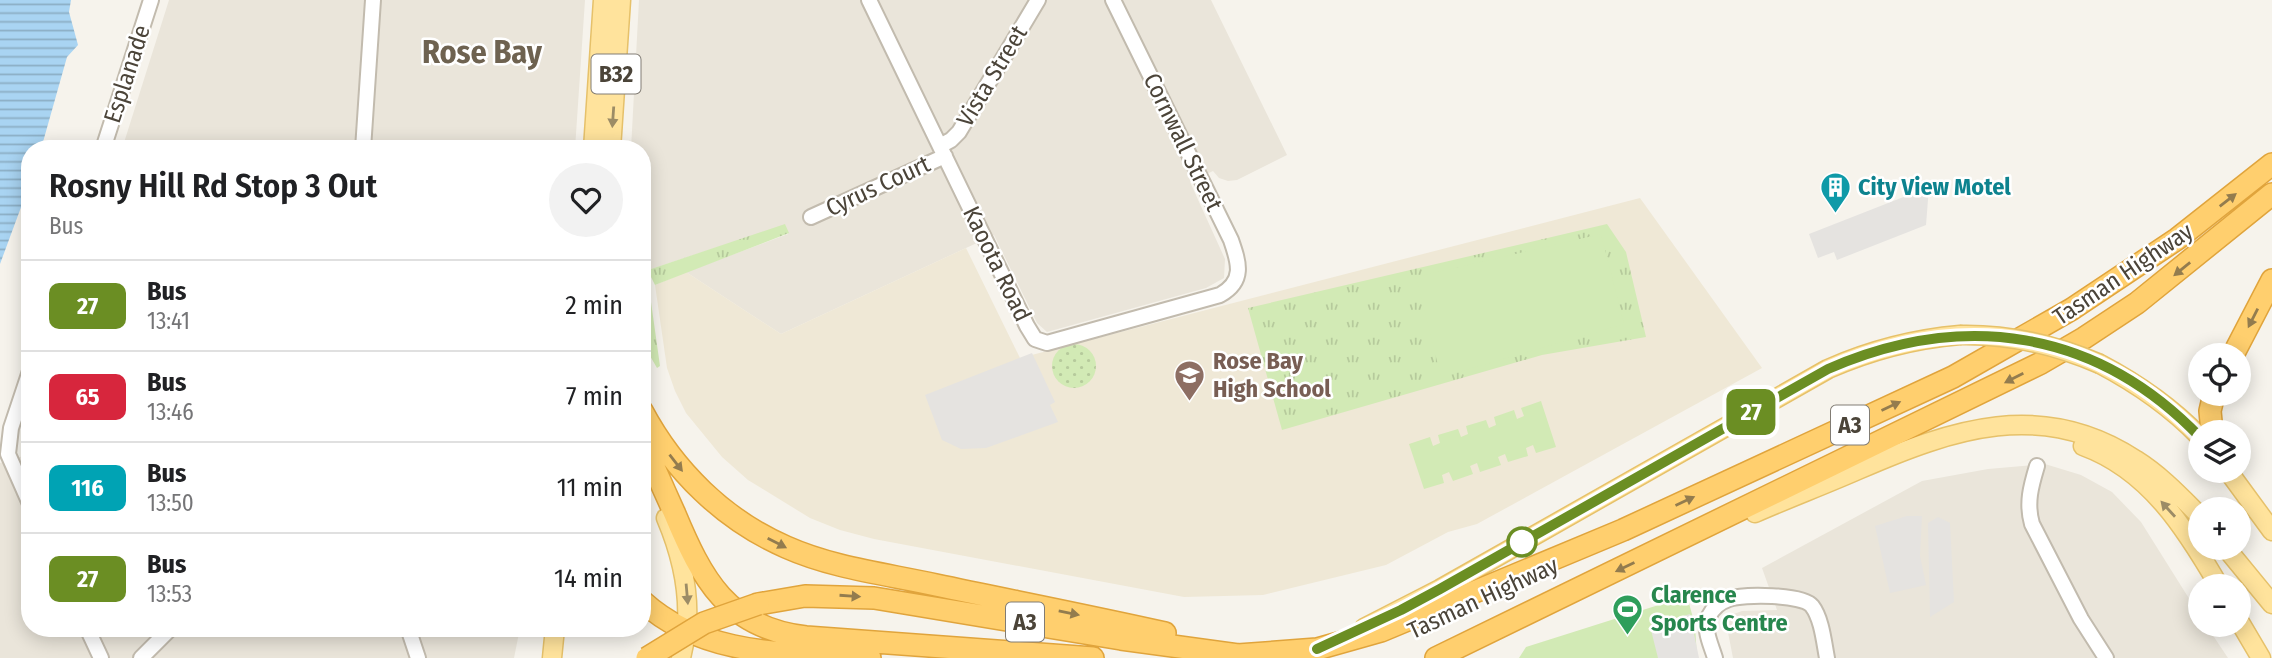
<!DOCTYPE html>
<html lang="en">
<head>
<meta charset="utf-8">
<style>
  :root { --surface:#fff; --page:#f2f2f2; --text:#202124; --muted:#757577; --line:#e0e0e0 }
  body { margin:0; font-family:"Fira Sans Condensed",sans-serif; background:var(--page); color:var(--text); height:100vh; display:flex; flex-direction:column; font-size:26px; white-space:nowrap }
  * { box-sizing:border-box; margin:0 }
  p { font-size:23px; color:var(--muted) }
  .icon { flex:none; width:38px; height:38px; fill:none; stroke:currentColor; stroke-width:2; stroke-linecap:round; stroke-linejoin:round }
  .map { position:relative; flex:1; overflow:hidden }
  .sheet { position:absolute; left:21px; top:140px; width:630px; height:497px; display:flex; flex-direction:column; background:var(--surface); border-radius:28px; box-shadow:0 4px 18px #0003 }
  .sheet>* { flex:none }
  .badge { padding:0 14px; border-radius:10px; font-size:24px; line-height:46px }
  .tools { position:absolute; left:2188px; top:343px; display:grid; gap:14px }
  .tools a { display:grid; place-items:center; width:63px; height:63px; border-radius:50%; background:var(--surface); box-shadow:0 4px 18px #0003; font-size:35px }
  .map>.badge { position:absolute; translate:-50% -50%; box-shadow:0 0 0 4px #fff }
  .round { display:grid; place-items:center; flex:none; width:74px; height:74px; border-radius:37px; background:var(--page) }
  .headline { display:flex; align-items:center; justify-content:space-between; height:119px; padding:0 28px }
  h1 { font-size:33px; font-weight:600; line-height:52px }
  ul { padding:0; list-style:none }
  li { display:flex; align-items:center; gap:21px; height:91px; padding:0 28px; border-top:2px solid var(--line) }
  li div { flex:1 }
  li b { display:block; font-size:26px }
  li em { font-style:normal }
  li .badge { min-width:77px; font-weight:700; text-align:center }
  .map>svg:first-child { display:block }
  .residential { fill:#eae5da }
  .education { fill:#efe8d6 }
  .grass { fill:url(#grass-tufts) }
  .park { fill:url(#park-dots) }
  .pitch { fill:#d2eab5 }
  .parking { fill:#e5e3e0 }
  .water { fill:url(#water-rules) }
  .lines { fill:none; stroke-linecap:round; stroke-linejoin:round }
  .minor-casing { stroke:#c2bbae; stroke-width:18 }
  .major-casing { stroke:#e6c16a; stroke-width:21 }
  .highway-casing { stroke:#e0a43c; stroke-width:24 }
  .minor { stroke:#fff; stroke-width:14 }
  .major { stroke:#ffe39c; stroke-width:18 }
  .highway { stroke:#ffcf6e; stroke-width:21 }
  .major-bridge-casing { stroke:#e6c16a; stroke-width:21; stroke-linecap:butt }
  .highway-bridge-casing { stroke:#e0a43c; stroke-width:24; stroke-linecap:butt }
  .major-bridge { stroke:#ffe39c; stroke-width:18 }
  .highway-bridge { stroke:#ffcf6e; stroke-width:21 }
  .oneway { fill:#9c8c66 }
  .oneway2 { fill:#937c4e }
  .line-casing { stroke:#fff; stroke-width:16 }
  .line { stroke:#6b8e23; stroke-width:10 }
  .stop-dot { fill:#fff; stroke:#6b8e23; stroke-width:3.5 }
  .labels { text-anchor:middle; stroke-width:5; stroke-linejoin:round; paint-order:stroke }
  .shield { fill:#fff; stroke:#817c74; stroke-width:2 }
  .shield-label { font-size:23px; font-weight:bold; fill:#4b4439 }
  .street-label { font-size:24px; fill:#4b4439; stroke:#fff }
  .culture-label { font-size:24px; font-weight:bold; fill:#0d838f; stroke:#fff; text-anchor:start }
  .education-label { font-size:24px; font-weight:bold; fill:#785e54; stroke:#fff; text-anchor:start }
  .leisure-label { font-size:24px; font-weight:bold; fill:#27864d; stroke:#fff; text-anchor:start }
  .district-label { font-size:32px; font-weight:bold; fill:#6e6250; stroke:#fff }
</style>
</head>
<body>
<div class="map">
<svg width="2272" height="658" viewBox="0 0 2272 658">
  <defs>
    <pattern id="grass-tufts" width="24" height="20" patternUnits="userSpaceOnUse" patternTransform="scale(1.75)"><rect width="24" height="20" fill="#d2eab5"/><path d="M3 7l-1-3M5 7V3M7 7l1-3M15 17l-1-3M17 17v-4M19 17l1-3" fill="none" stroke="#b6ca9c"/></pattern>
    <pattern id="park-dots" width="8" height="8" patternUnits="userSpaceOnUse" patternTransform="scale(1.75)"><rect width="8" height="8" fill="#d2eab5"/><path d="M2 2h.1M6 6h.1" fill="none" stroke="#b6ca9c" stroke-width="1.8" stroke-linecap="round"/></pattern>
    <pattern id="water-rules" width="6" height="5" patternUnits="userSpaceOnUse" patternTransform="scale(1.75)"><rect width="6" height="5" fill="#a9d4f2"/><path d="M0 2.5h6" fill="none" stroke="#8caec5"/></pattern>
  </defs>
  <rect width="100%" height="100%" fill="#f6f3ec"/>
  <path class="residential" d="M169,0H585L575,149H122Z
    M639,0H1211L1287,155L1237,180L1228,181L1219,178L1213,171L1190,182L1225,259L1224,278L1206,288L1047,332L1037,323L994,235L781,334L686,272L788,234L785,225L642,272V149H631Z
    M30,434V628H520L514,658H0V463L23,456Z
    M2045,464L2081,475L2112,492L2141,522L2200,616V625H2206L2228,658H1733L1726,622L1731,615L1742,611L1777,610L1762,568L1922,481L1988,469Z"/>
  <path class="education" d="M1640,198L1762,368L1477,524L1448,532L1386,565L1263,595L1184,597L874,539L840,530L810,518L748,480L722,457L686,413L675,391L667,368L655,285L686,272L781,334L966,248L1020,358Z"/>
  <path class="grass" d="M785,224L789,233L655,285L651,277L642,278V272Z
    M1607,224L1626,252L1646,337L1542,355L1282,430L1248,308Z
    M644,285L651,302L660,366L657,368L642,342Z"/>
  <path class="park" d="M1052 366a22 22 0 1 1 44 0a22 22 0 1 1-44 0Z"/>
  <path class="pitch" d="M1601,234L1624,324L1441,377L1416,277Z
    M1541,401L1556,447L1536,453L1533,445L1526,448L1528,456L1508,462L1505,454L1498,457L1501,465L1480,472L1477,463L1470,466L1473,474L1453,481L1449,472L1442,475L1444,483L1424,489L1409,444L1430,437L1433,446L1440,443L1438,435L1458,429L1461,437L1468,434L1466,426L1486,420L1489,428L1496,425L1494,417L1514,410L1517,419L1524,416L1521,408Z
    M1687,596L1695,625L1697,658H1519L1526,647Z"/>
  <path class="parking" d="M1929,187L1926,225L1837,260L1834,252L1818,258L1809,234Z
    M1032,353L1055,402L1050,405L1058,422L986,448L961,449L942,440L925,395Z
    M1907,516H1922L1920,556L1926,585L1890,593L1875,526Z
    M1938,517L1950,523L1954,602L1930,617L1928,523Z
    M1690,614L1699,658H1658L1650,626Z"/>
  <path class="water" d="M0,0H71L69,12L78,45L67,57L41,149H30V183L0,264Z"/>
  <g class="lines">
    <defs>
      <path id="minor" d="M869,0L1027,326L1035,339L1047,343L1220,295C1245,281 1239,263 1231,240L1113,0
        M940,146L951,140L959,132L1038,0
        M103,149L151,0
        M363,149L373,0
        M811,217L945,156
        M30,371L11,428L8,454L30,504
        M2037,466C2031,486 2026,503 2032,524L2081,619L2106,658
        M87,628L101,658
        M408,628L418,658
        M141,658L171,628
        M1715,658C1711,644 1703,631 1709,616C1713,608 1720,602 1729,599C1743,594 1803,594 1812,606C1822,619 1824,643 1827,658"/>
      <path id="major" d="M593,149L603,0
        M611,149L621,0
        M2100,364C2138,384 2170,406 2200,437
        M2083,446C2149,470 2186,529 2219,586
        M2228,471L2272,531
        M1755,513C1789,498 1824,485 1858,470C1952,429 2042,398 2136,460C2160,475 2180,496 2200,516
        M666,518C680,551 689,587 687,623
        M2226,548L2272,604
        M2238,619L2261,658
        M1364,628L1440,589L1828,369C1871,350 1913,339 1960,335
        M552,658L555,628
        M681,658L685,639"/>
      <path id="highway" d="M2233,355L2272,280
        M642,411C674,471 724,520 786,547C833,568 886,574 936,585C1012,601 1089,616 1165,633
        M2212,432L2210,411L2214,394
        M642,438C652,463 663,488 674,512C702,579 727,628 806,637L1093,658
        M642,601C704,658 790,653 870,658
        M758,604L805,596L874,598L1121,639L1238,655L1317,649L1381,631L1623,530L1953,377L2072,309L2177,239L2272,164
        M1436,658L2041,363L2084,338L2137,303L2272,194"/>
    </defs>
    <use href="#minor" class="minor-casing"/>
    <use href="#major" class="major-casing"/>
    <use href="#highway" class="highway-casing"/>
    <use href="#minor" class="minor"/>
    <use href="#major" class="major"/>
    <use href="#highway" class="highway"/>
    <defs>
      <path id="major-bridge" d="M1960,335C2008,334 2056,345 2100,364"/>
      <path id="highway-bridge" d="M647,658L704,623L758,604"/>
    </defs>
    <use href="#major-bridge" class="major-bridge-casing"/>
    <use href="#highway-bridge" class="highway-bridge-casing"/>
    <use href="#major-bridge" class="major-bridge"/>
    <use href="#highway-bridge" class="highway-bridge"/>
  </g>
  <defs><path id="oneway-solid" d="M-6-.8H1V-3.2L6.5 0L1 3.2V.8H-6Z" transform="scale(1.75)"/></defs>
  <g class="oneway">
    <use href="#oneway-solid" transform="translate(613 117) rotate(94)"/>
    <use href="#oneway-solid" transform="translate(2168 509) rotate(-132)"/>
    <use href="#oneway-solid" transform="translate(687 594) rotate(85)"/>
  </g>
  <g class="oneway2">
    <use href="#oneway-solid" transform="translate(2228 200) rotate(-38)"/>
    <use href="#oneway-solid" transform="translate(2182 269) rotate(141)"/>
    <use href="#oneway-solid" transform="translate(2253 318) rotate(117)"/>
    <use href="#oneway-solid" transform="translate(2014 378) rotate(153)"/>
    <use href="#oneway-solid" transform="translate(1891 406) rotate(-25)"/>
    <use href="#oneway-solid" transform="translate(676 463) rotate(52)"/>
    <use href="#oneway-solid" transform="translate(1685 501) rotate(-25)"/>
    <use href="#oneway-solid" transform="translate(777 543) rotate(27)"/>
    <use href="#oneway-solid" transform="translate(1625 567) rotate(154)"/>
    <use href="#oneway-solid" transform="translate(850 596) rotate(4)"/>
    <use href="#oneway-solid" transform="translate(1069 613) rotate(11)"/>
  </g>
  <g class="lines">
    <defs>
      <path id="line" d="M1317,649L1401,610L1440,589L1828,369C1963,310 2096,329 2200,437"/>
    </defs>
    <use href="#line" class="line-casing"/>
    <use href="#line" class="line"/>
  </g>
  <defs>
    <symbol id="building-pin" viewBox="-11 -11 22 30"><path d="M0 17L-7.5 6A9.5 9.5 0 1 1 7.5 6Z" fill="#0f9aa8" stroke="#fff"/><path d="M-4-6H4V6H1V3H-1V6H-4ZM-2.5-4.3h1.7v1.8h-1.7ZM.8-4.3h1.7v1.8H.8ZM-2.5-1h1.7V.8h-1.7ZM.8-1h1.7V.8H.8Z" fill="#fff"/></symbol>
    <symbol id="school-pin" viewBox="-11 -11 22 30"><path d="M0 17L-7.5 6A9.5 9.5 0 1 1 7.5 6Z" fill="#8d6e63" stroke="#fff"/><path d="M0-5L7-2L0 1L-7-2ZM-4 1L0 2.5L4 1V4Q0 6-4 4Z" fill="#fff"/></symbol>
    <symbol id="stadium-pin" viewBox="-11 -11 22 30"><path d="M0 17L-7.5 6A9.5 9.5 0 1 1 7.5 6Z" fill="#2e9e5b" stroke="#fff"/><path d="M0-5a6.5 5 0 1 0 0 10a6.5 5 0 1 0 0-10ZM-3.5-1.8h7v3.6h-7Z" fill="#fff"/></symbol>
  </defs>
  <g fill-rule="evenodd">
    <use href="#building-pin" x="1818" y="170" width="35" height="47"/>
    <use href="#school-pin" x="1172" y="358" width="35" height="47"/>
    <use href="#stadium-pin" x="1610" y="592" width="35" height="47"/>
  </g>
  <circle class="stop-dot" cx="1522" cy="542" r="14"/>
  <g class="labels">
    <g class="shield">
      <rect x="591.5" y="54.5" width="49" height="39" rx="5"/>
      <rect x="1831" y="405.5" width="38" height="39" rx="5"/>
      <rect x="1006" y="602.5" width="38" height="39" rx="5"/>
    </g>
    <g class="shield-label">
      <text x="616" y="82">B32</text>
      <text x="1850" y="433">A3</text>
      <text x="1025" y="630">A3</text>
    </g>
    <g class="street-label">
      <text transform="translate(127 74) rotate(-72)" y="8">Esplanade</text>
      <text transform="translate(992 76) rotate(-59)" y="8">Vista Street</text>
      <text transform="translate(1183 142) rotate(64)" y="8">Cornwall Street</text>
      <text transform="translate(878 186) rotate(-25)" y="8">Cyrus Court</text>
      <text transform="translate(997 264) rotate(64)" y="8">Kaoota Road</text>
      <text transform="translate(2123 274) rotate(-34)" y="8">Tasman Highway</text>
      <text transform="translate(1483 598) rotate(-25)" y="8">Tasman Highway</text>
    </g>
    <g class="culture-label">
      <text x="1858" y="195">City View Motel</text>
    </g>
    <g class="education-label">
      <text x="1213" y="369">Rose Bay<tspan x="1213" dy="28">High School</tspan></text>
    </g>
    <g class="leisure-label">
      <text x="1651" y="603">Clarence<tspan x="1651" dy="28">Sports Centre</tspan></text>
    </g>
    <g class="district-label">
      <text x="482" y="63">Rose Bay</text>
    </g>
  </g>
</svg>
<div class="tools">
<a><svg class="icon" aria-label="locate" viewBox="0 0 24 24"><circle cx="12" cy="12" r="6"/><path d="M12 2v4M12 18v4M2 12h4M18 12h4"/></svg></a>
<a><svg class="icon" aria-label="layers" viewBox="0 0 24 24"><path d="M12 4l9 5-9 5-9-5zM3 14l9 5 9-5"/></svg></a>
<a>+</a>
<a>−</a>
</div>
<b class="badge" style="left:1751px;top:412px;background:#6b8e23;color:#fff">27</b>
<section class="sheet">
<div class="headline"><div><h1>Rosny Hill Rd Stop 3 Out</h1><p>Bus</p></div><a class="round"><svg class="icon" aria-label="heart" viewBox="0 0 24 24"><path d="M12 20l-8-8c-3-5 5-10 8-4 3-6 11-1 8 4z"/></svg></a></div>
<ul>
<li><span class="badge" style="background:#6b8e23;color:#fff">27</span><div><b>Bus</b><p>13:41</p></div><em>2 min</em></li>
<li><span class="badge" style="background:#d7263d;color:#fff">65</span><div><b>Bus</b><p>13:46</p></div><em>7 min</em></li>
<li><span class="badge" style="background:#00a3b4;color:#fff">116</span><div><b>Bus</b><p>13:50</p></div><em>11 min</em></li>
<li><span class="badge" style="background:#6b8e23;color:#fff">27</span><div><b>Bus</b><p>13:53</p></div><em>14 min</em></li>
</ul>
</section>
</div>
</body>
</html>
